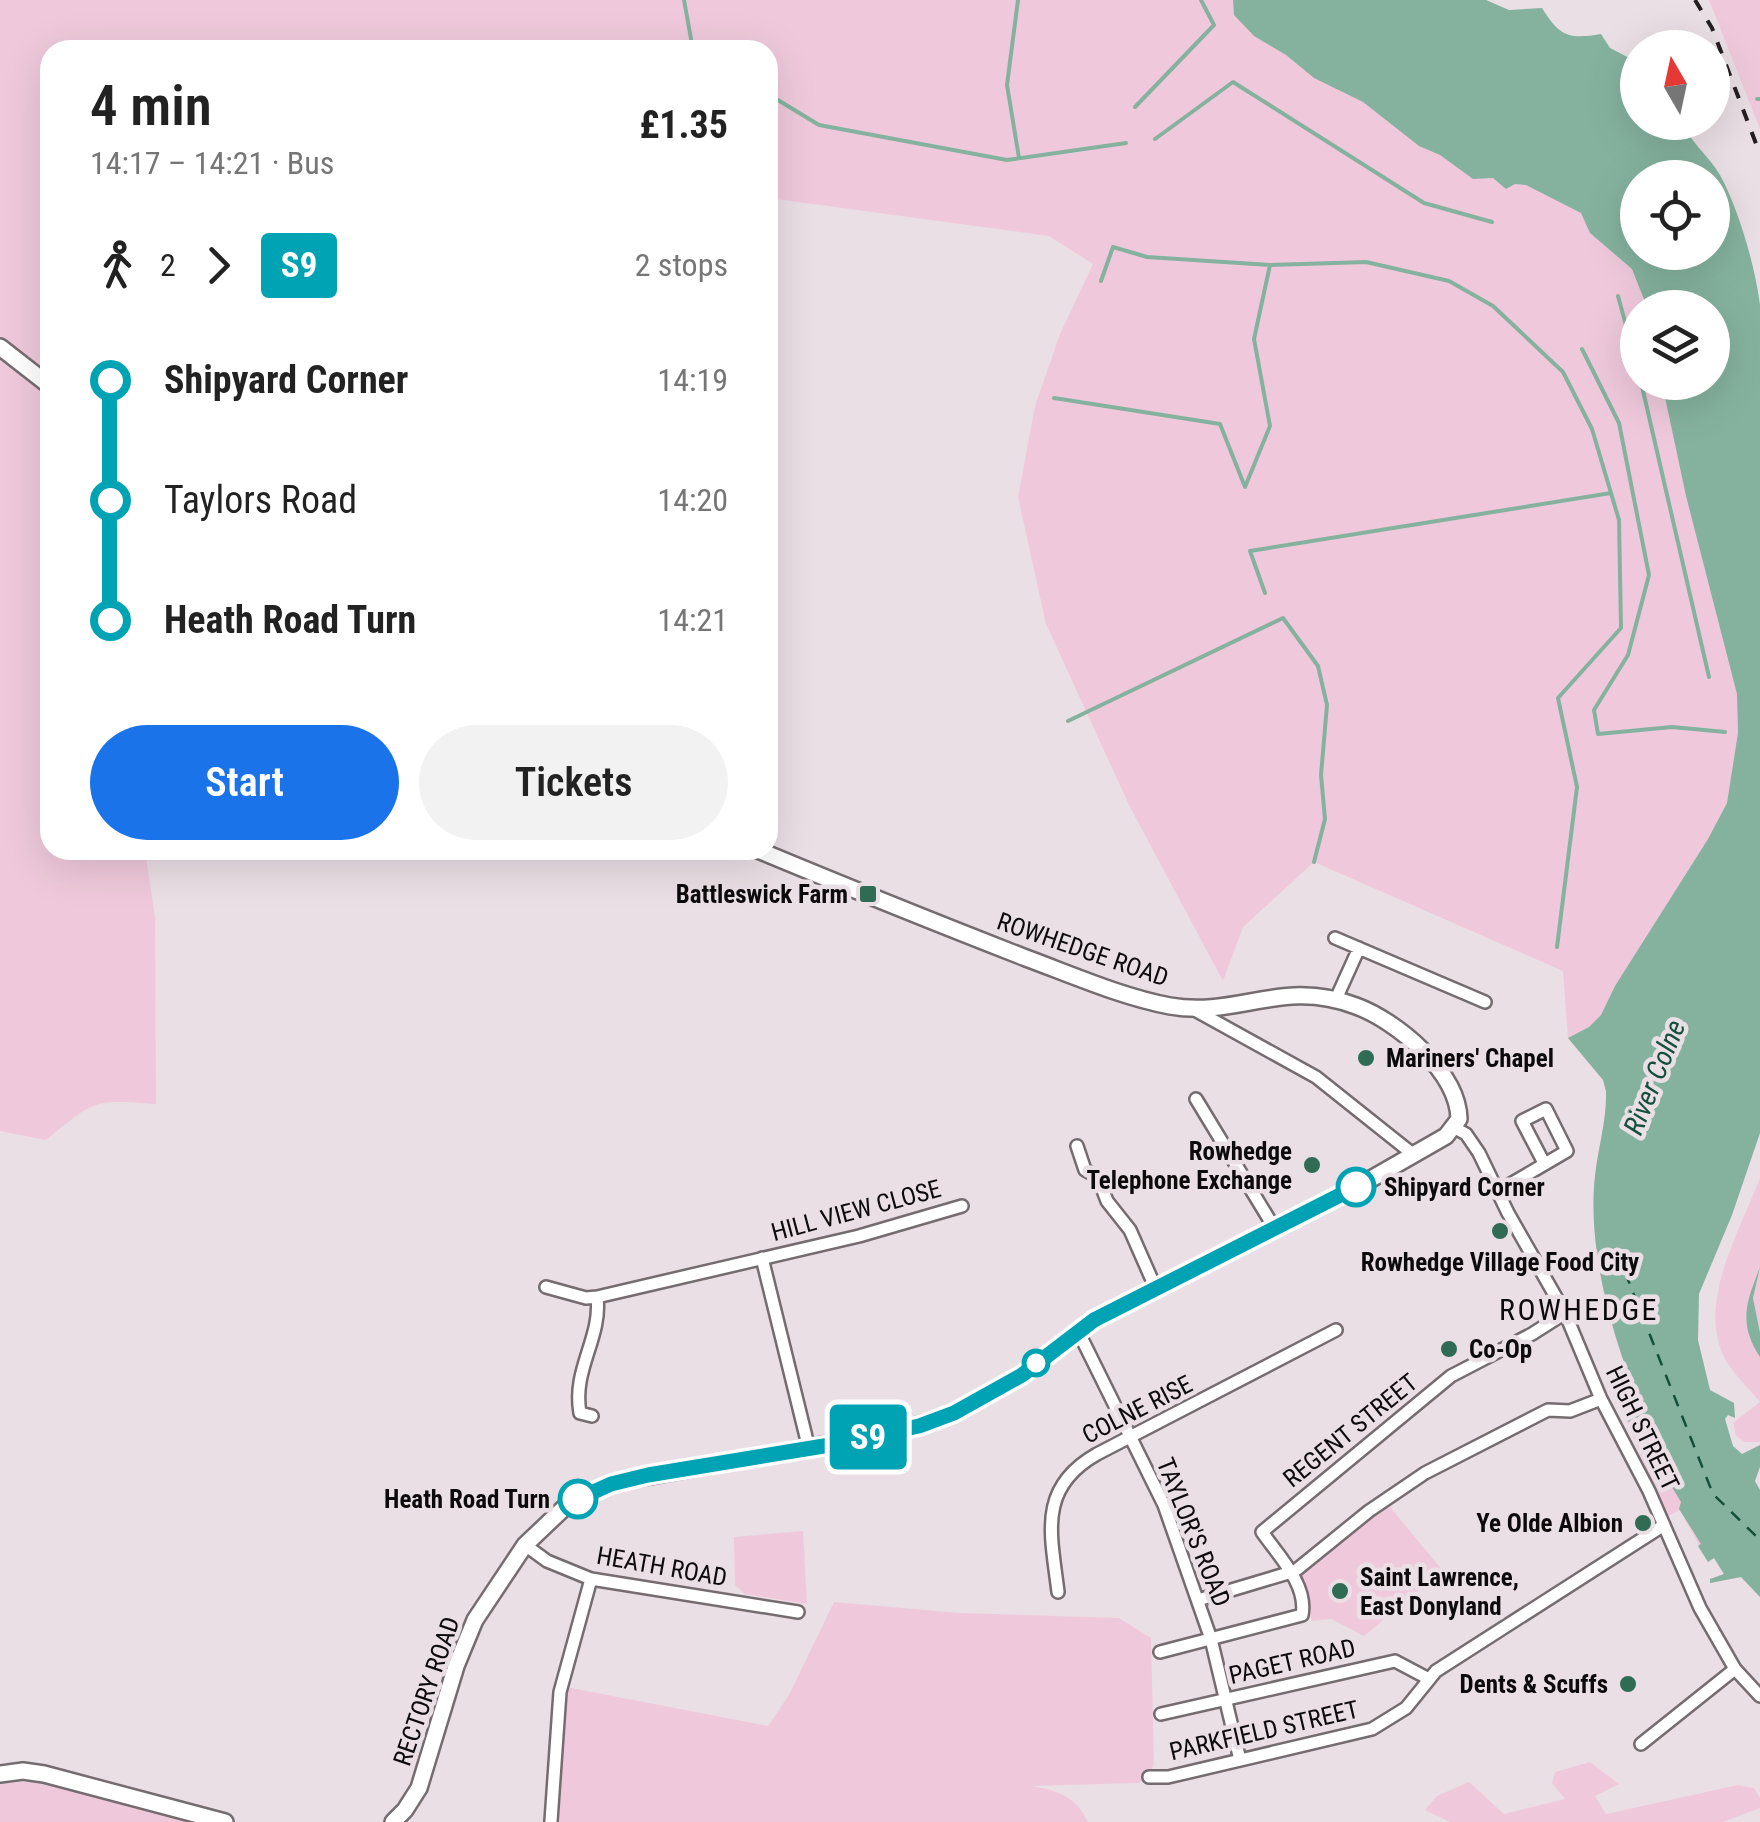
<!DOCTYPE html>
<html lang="en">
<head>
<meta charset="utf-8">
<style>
  :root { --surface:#fff; --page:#f2f2f2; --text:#222; --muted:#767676; --accent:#1a73e8 }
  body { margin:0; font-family:"Roboto Condensed",sans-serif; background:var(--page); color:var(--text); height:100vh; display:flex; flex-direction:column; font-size:38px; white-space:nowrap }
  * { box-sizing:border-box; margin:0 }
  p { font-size:32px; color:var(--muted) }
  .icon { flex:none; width:55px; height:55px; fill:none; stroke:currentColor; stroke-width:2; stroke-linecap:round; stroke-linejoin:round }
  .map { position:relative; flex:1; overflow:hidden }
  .panel { position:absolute; left:40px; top:40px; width:738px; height:820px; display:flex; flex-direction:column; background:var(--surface); border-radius:30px; box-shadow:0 10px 40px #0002 }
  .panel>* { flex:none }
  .badge { padding:0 20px; border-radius:8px; font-size:35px; line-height:65px }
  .needle { width:65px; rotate:351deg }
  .controls { position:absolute; left:1620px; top:30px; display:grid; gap:20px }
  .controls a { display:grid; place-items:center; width:110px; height:110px; border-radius:50%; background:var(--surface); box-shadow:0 10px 40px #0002; font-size:50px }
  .map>.badge { position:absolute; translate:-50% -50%; box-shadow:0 0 0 5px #fff }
  .legs { display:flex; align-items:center; gap:15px; height:110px; padding:0 50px; font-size:32px }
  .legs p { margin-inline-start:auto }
  .summary { display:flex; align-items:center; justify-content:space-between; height:170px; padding:0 50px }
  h1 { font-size:55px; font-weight:600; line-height:75px }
  .primary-button { display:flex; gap:20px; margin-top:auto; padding:20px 50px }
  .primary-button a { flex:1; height:115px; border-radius:60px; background:var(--accent); color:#fff; font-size:40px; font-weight:600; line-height:115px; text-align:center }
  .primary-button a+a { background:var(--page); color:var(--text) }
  ul { padding:0 50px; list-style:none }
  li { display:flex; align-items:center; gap:35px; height:120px; font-size:38px }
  li i { display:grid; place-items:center; width:15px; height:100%; margin:0 12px; background:currentColor }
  li i::after { content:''; width:25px; height:25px; margin:-12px; border:8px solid; border-radius:50%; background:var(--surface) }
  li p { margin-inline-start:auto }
  li:first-child i { background:linear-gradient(#0000 50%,currentColor 0) }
  li:last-child i { background:linear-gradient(currentColor 50%,#0000 0) }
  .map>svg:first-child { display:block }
  .green { fill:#efc9db }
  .water { fill:#85b29f; fill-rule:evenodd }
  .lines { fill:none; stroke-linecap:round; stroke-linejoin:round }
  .stream { stroke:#85b29f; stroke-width:4 }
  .ferry { stroke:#144f3c; stroke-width:2.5; stroke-dasharray:12 10; stroke-linecap:butt }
  .street-casing { stroke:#756c70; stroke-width:16 }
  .secondary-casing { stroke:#756c70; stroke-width:20 }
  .street { stroke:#fff; stroke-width:11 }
  .secondary { stroke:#fff; stroke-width:15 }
  .rail { stroke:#242022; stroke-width:4; stroke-dasharray:12 12; stroke-linecap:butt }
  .line-1-casing { stroke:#fff; stroke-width:22 }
  .line-1 { stroke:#00a3b4; stroke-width:15 }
  .poi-dot { fill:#2f6b55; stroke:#eadfe4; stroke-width:4 }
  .stop-1-dot { fill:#fff; stroke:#00a3b4; stroke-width:5 }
  .labels { text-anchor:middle; stroke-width:9; stroke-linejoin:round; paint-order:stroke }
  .poi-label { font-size:25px; font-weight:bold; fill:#0d0a0c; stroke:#eadfe4; text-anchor:end }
  .street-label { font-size:25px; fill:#0d0a0c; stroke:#eadfe4 }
  .stop-label { font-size:25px; font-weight:bold; fill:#0d0a0c; stroke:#eadfe4; text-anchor:start }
  .water-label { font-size:28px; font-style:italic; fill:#144f3c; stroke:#eadfe4 }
  .quarter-label { font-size:30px; letter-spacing:2.5px; fill:#0d0a0c; stroke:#eadfe4 }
</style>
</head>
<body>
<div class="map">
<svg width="1760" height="1822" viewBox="0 0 1760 1822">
  <rect width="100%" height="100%" fill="#eadfe4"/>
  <path class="green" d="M0,0H1281L1638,252L1647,307L1641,292L1645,307L1638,308V382L1712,383L1760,878L1639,1115L1760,1597L1741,1577L1710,1583V1579L1724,1574L1714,1558L1708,1562L1680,1510L1666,1517L1624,1415L1622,1406L1638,1398C1609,1331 1588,1250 1595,1176C1598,1148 1607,1120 1606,1091L1603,1080L1568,1038L1563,971L1314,862L1243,927L1223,981L1130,807L1046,624L1018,497L1035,406L1060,334L1093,264L1049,236L768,198V50H50V850H145L155,918L156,1104C92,1099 95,1100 46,1140L0,1131Z
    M1709,0H1760V129Z
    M1760,1178V1402C1749,1388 1733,1374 1725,1359C1696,1303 1740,1231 1760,1178Z
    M1760,1402V1442H1745L1736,1436L1733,1423Z
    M1380,1507H1390L1443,1571L1364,1636L1331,1619L1312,1621L1298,1577Z
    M803,1531L807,1604L745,1594L735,1585L734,1537Z
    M834,1602L960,1613L1119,1618L1151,1638L1154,1763L1149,1777L1139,1783L1032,1786C1058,1791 1076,1796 1088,1822H556L566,1687L768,1726L789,1695Z
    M1590,1762L1619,1784L1595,1796L1606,1814L1738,1785L1754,1788L1760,1798V1808L1723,1822H1450L1425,1810L1437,1796L1469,1782L1504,1814L1565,1799L1552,1783L1555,1772Z
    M42,1780L114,1797L188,1822H0V1784Z"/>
  <path class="water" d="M1233,0H1486L1509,10L1542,8C1559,35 1567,40 1601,34L1610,48L1637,62L1638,122L1683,123C1690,142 1710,157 1720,175C1739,210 1755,266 1760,305V1133L1732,1215L1699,1294L1698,1340L1710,1390L1734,1403L1735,1418L1728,1415L1725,1419L1733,1446L1742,1454L1760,1445V1467L1755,1481L1760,1490V1597L1741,1577L1710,1583V1579L1724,1574L1714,1558L1708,1562L1698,1546L1701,1544L1679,1509L1681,1502L1655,1459L1646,1462L1622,1406L1638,1398C1611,1335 1587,1245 1595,1176C1598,1148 1607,1120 1606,1091L1603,1080L1568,1038L1589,1027L1601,1015L1615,986L1708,839L1727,803L1738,733L1737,694L1686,496L1662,383L1712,382V308L1647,307L1632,269L1590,233L1581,213L1526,185L1515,184L1506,189L1493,178L1473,179L1440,155L1419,146L1363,102L1314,78L1286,55L1254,36L1234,15ZM1638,178H1712V252H1638Z
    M1760,1267L1753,1298L1760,1333V1357C1738,1323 1746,1303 1760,1267Z"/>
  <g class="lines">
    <path class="stream" d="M684,0L693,50
      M1018,0L1007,85L1019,158
      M768,94L819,125L1007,160L1126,143
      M1757,99H1760
      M1135,107L1214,25L1201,0
      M1155,139L1233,82L1424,203L1492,222
      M1101,281L1113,247L1147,257L1270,265L1366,262L1449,281L1493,306L1563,372L1592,429L1619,520L1621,628L1558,698L1577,787L1557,947
      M1618,296L1638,369
      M1582,349L1619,423L1649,575L1628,655L1594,710L1598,734L1672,727L1725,732
      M1641,382L1709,677
      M1054,398L1220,424L1245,487L1270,426L1254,339L1270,265
      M1265,593L1250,551L1611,493
      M1068,721L1283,618L1318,666L1327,705L1321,775L1325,819L1314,862"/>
    <path class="ferry" d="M1617,1252L1713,1494L1760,1540"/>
    <defs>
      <path id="street" d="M1335,938L1485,1002
        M1336,999L1359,948
        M1193,1009L1316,1077L1414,1155
        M1196,1099L1275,1229
        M1455,1128L1466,1134L1479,1153L1508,1213L1565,1313L1601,1399L1649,1491L1700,1608L1735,1669L1760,1696
        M1077,1146L1085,1170L1098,1177L1107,1201L1130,1230L1156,1289
        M1497,1192L1567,1151L1546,1109L1522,1121L1544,1163
        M762,1258L809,1449
        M546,1287L586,1298L597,1297L859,1236L962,1206
        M1078,1331L1164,1505L1211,1639L1240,1760
        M592,1416L580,1413C572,1369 602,1338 597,1297
        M525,1545L547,1561L591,1579L798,1612
        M1058,1592C1051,1534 1037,1488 1097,1454L1336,1330
        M1198,1600L1295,1571L1369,1511L1425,1473L1548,1410L1570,1411L1601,1399
        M1160,1652L1302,1615C1308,1585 1278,1555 1262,1532L1451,1376L1532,1334L1565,1313
        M1161,1714L1395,1661L1429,1679
        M1641,1744L1735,1669
        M1149,1777H1168L1372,1729L1406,1708L1436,1671L1664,1525
        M551,1821L560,1692L591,1579"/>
      <path id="secondary" d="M0,347L50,386
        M0,1774L23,1771L44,1774L225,1822
        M393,1822L405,1810L419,1788L456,1666L475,1620L525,1545L565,1507L611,1483L862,1438L919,1425L954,1413L1021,1375L1094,1320L1364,1183L1446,1136L1459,1119C1458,1072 1397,1021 1356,1006C1282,978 1238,1018 1170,1006C1122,997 1072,975 1026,958C936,923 847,887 758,850"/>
    </defs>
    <use href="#street" class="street-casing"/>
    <use href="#secondary" class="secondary-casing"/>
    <use href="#street" class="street"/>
    <use href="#secondary" class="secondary"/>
    <path class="rail" d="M1695,0L1712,28L1760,154"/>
  </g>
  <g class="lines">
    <defs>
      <path id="line-1" d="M578,1499L611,1484L648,1475L836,1444L919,1426L954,1413L1022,1375L1094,1320L1356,1187"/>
    </defs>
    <use href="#line-1" class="line-1-casing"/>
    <use href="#line-1" class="line-1"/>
  </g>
  <g class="poi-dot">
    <rect x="858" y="884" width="20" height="20" rx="5"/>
    <circle cx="1366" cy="1058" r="10"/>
    <circle cx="1312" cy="1165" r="10"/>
    <circle cx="1500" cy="1231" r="10"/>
    <circle cx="1449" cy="1349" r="10"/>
    <circle cx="1643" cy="1523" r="10"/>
    <circle cx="1340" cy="1591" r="10"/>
    <circle cx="1628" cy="1684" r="10"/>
  </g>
  <g class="stop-1-dot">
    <circle cx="1356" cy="1187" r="18"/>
    <circle cx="1036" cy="1363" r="12"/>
    <circle cx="578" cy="1499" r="18"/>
  </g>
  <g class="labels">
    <g class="poi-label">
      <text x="848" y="903">Battleswick Farm</text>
      <text x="1386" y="1067" text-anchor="start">Mariners' Chapel</text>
      <text x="1292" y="1160">Rowhedge<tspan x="1292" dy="29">Telephone Exchange</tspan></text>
      <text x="1500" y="1271" text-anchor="middle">Rowhedge Village Food City</text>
      <text x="1469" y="1358" text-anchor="start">Co-Op</text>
      <text x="1623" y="1532">Ye Olde Albion</text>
      <text x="1360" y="1586" text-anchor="start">Saint Lawrence,<tspan x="1360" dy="29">East Donyland</tspan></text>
      <text x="1608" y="1693">Dents &amp; Scuffs</text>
    </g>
    <g class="street-label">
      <text transform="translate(1083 949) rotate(19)" y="9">ROWHEDGE ROAD</text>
      <text transform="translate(856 1210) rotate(-15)" y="9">HILL VIEW CLOSE</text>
      <text transform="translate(1137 1409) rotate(-27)" y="9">COLNE RISE</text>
      <text transform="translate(1643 1428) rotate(64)" y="9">HIGH STREET</text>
      <text transform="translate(1350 1430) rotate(-39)" y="9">REGENT STREET</text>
      <text transform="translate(1194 1532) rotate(68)" y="9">TAYLOR'S ROAD</text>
      <text transform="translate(662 1566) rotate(10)" y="9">HEATH ROAD</text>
      <text transform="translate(1292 1661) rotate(-13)" y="9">PAGET ROAD</text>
      <text transform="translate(426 1691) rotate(-71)" y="9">RECTORY ROAD</text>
      <text transform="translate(1264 1730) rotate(-13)" y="9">PARKFIELD STREET</text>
    </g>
    <g class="stop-label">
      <text x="1384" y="1196">Shipyard Corner</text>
      <text x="550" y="1508" text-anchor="end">Heath Road Turn</text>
    </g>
    <g class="water-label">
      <text transform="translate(1654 1077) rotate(-68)" y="10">River Colne</text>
    </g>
    <g class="quarter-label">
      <text x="1579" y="1320">ROWHEDGE</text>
    </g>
  </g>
</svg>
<div class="controls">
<a><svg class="needle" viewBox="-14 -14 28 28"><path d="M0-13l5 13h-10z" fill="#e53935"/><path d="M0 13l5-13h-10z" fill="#767676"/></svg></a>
<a><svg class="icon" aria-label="locate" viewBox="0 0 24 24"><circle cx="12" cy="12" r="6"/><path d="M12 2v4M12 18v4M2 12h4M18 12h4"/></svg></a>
<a><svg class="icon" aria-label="layers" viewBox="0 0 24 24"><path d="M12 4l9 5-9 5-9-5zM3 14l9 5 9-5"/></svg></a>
</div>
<b class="badge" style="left:868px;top:1437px;background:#00a3b4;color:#fff">S9</b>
<section class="panel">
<div class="summary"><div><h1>4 min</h1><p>14:17 – 14:21 · Bus</p></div><b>£1.35</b></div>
<div class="legs"><svg class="icon" aria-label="walk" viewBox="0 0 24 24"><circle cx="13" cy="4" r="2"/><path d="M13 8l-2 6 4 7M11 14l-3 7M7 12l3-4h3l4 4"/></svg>2<svg class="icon" aria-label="forward" viewBox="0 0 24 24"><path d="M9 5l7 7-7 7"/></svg><b class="badge" style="background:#00a3b4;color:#fff">S9</b><p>2 stops</p></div>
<ul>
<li><i style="color:#00a3b4"></i><b>Shipyard Corner</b><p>14:19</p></li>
<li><i style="color:#00a3b4"></i><span>Taylors Road</span><p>14:20</p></li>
<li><i style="color:#00a3b4"></i><b>Heath Road Turn</b><p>14:21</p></li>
</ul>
<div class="primary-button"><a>Start</a><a>Tickets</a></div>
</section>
</div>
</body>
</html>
